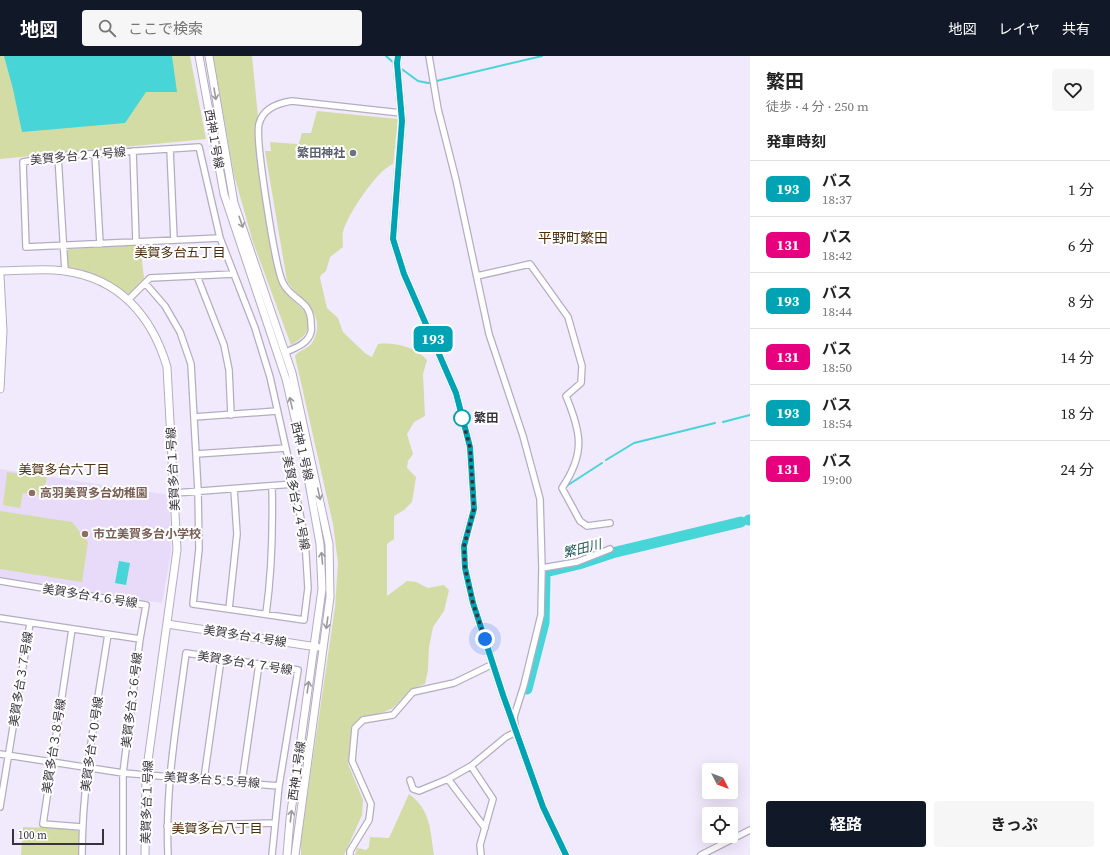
<!DOCTYPE html>
<html lang="ja">
<head>
<meta charset="utf-8">
<style>
  :root { --surface:#fff; --page:#f6f6f6; --text:#222; --muted:#767676; --line:#e0e0e0; --accent:#111827 }
  body { margin:0; font-family:"Source Serif 4","Noto Sans JP",serif; background:var(--page); color:var(--text); height:100vh; display:flex; flex-direction:column; font-size:15px; white-space:nowrap }
  * { box-sizing:border-box; margin:0 }
  p { font-size:13px; color:var(--muted) }
  .icon { flex:none; width:22px; height:22px; fill:none; stroke:currentColor; stroke-width:2; stroke-linecap:round; stroke-linejoin:round }
  .map { position:relative; flex:1; overflow:hidden }
  .sheet { display:flex; flex-direction:column; background:var(--surface); width:360px }
  .sheet>* { flex:none }
  .badge { padding:0 8px; border-radius:6px; font-size:14px; line-height:26px }
  .needle { width:26px; rotate:132deg }
  .controls { position:absolute; left:702px; top:707px; display:grid; gap:8px }
  .controls a { display:grid; place-items:center; width:36px; height:36px; border-radius:4px; background:var(--surface); box-shadow:0 4px 16px #0002; font-size:20px }
  .scale { position:absolute; left:12px; bottom:10px; width:92px; box-sizing:border-box; padding-left:4px; border:2px solid #38333d; border-top:0; font-size:11px; line-height:14px; white-space:nowrap; color:#38333d; -webkit-text-stroke:3px #fff; paint-order:stroke }
  .you { position:absolute; width:20px; height:20px; margin:-10px; border:3px solid #fff; border-radius:50%; background:#1a73e8; box-shadow:0 0 0 6px #1a73e833 }
  .map>.badge { position:absolute; translate:-50% -50%; box-shadow:0 0 0 2px #fff }
  h2 { padding:0 16px; font-size:15px; line-height:36px }
  .round { display:grid; place-items:center; flex:none; width:42px; height:42px; border-radius:4px; background:var(--page) }
  .overview { display:flex; align-items:center; justify-content:space-between; height:68px; padding:0 16px }
  h1 { font-size:19px; font-weight:700; line-height:30px }
  .cta { display:flex; gap:8px; margin-top:auto; padding:8px 16px }
  .cta a { flex:1; height:46px; border-radius:4px; background:var(--accent); color:#fff; font-size:16px; font-weight:700; line-height:46px; text-align:center }
  .cta a+a { background:var(--page); color:var(--text) }
  ul { padding:0; list-style:none }
  li { display:flex; align-items:center; gap:12px; height:56px; padding:0 16px; border-top:1px solid var(--line) }
  li div { flex:1 }
  li b { display:block; font-size:15px }
  li em { font-style:normal }
  li .badge { min-width:44px; font-weight:700; text-align:center }
  header { display:flex; align-items:center; gap:24px; box-sizing:border-box; height:56px; padding:0 20px; background:var(--accent); color:#fff }
  header strong { font-size:19px }
  nav { display:flex; gap:22px; margin-inline-start:auto; font-size:14px }
  .search { width:280px; height:36px; background:var(--page); display:flex; align-items:center; gap:10px; box-sizing:border-box; padding:0 14px; border-radius:4px; color:var(--muted); font-size:15px }
  main { display:flex; flex:1; min-height:0 }
  .map>svg:first-child { display:block }
  .built { fill:#e8daf9 }
  .green { fill:#d3dca4 }
  .water { fill:#47d5d8 }
  .lines { fill:none; stroke-linecap:round; stroke-linejoin:round }
  .stream { stroke:#47d5d8; stroke-width:2 }
  .river { stroke:#47d5d8; stroke-width:11 }
  .minor-casing { stroke:#b6acc2; stroke-width:8 }
  .tertiary-casing { stroke:#b6acc2; stroke-width:9 }
  .minor { stroke:#fff; stroke-width:5.5 }
  .tertiary { stroke:#fff; stroke-width:7 }
  .oneway { stroke:#9c999e }
  .line-casing { stroke:#fff; stroke-width:9 }
  .line { stroke:#00a3b4; stroke-width:6 }
  .walk { stroke:#38333d; stroke-width:4; stroke-dasharray:0 7.2 }
  .worship-dot { fill:#6b7280; stroke:#fff; stroke-width:1.5 }
  .stop-dot { fill:#fff; stroke:#00a3b4; stroke-width:2 }
  .education-dot { fill:#8d6e63; stroke:#fff; stroke-width:1.5 }
  .labels { text-anchor:middle; stroke-width:4; stroke-linejoin:round; paint-order:stroke }
  .street-label { font-size:12px; fill:#38333d; stroke:#fff }
  .worship-label { font-size:12px; font-weight:bold; fill:#5b616d; stroke:#fff; text-anchor:end }
  .stop-label { font-size:12px; font-weight:bold; fill:#38333d; stroke:#fff; text-anchor:start }
  .education-label { font-size:12px; font-weight:bold; fill:#785e54; stroke:#fff; text-anchor:start }
  .neighbourhood-label { font-size:13px; fill:#4a2e10; stroke:#fff }
  .water-label { font-size:13px; font-style:italic; fill:#1c5758; stroke:#fff }
  .quarter-label { font-size:14px; fill:#4a2e10; stroke:#fff }
</style>
</head>
<body>
<header>
<strong>地図</strong>
<div class="search"><svg class="icon" aria-label="search" viewBox="0 0 24 24"><circle cx="10" cy="10" r="6"/><path d="M15 15l6 6"/></svg>ここで検索</div>
<nav><a>地図</a><a>レイヤ</a><a>共有</a></nav>
</header>
<main>
<div class="map">
<svg width="750" height="799" viewBox="0 0 750 799">
  <rect width="100%" height="100%" fill="#f1e9fc"/>
  <path class="built" d="M0,413L169,439L171,496L162,547L0,521Z"/>
  <path class="green" d="M0,0H190L206,83L0,103Z
    M213,0H252L258,61L256,70C262,121 267,178 281,227C286,243 311,253 309,269C307,280 299,284 291,289L253,186L234,119Z
    M317,55L398,63L393,108C377,114 347,159 343,176C342,180 343,186 343,191L330,201L326,215L321,219L320,222L327,252L338,262L343,276L348,281L366,298L372,301L378,288C395,286 415,291 427,304L423,318L425,360L414,366L407,378L413,398L408,405L407,412L416,421L412,446L404,454L394,460V483L387,488V540L407,525L416,526L428,532L444,529L449,534L444,555L433,571L429,591L428,614L425,628L411,633L393,652L384,656L360,662L351,673L348,708L363,744L362,759L344,799H301V784L335,551L338,507L333,468L295,300C299,294 308,293 312,287C329,257 300,246 287,225L265,95H271L270,86L297,88V90H298L302,77H311Z
    M140,189L144,222L129,238L98,221L67,212V195L69,193Z
    M7,416L47,421L43,440L23,437L20,452L3,449Z
    M0,455L72,466L88,486L82,526L0,513Z
    M409,738C431,754 430,774 434,799H355L357,792L366,794L369,791L370,781L389,782Z
    M23,771L75,773L79,776L78,799H21Z"/>
  <path class="water" d="M4,0H172L177,36H146L125,67L22,76L13,33Z
    M119,505L130,507L126,529L115,527Z"/>
  <g class="lines">
    <path class="stream" d="M386,0L395,8
      M399,11L418,25L428,27L542,0
      M723,366L750,359
      M606,404L634,387L715,367
      M565,431L602,407"/>
    <path class="river" d="M749,464H750
      M527,633L544,567L545,516L579,508L612,497L741,466"/>
    <defs>
      <path id="minor" d="M429,0L438,53L456,124L489,278L523,380L540,443L542,512L541,559L524,629L514,661L516,676L506,681L471,710L493,743L480,789L481,799
        M170,93L174,184
        M133,95L136,186
        M95,98L100,188
        M58,100L65,215
        M197,220L224,289L229,314L231,359
        M477,220L530,208L568,261L582,310L581,327L566,340C581,376 586,397 562,432L580,465L587,470L610,467
        M145,227L165,250L180,276L191,308L198,435L199,493L193,548L304,564L308,532L305,483L294,428L270,321L255,272L220,182L26,191L23,106L58,100L199,91L220,182
        M129,243L150,222L234,218
        M286,296C295,292 308,288 311,276C312,274 311,270 311,267C311,244 292,245 283,227C275,211 255,83 259,68C263,52 278,47 292,45L401,57
        M194,361L277,355
        M196,398L286,392
        M175,437L294,428
        M542,512L577,506L610,493
        M0,525L146,549L140,583
        M229,553L237,478L234,433
        M266,558C272,515 273,473 272,430
        M0,562L140,583L123,717V799
        M72,573L43,768L82,771
        M0,698L123,717L279,730
        M471,710L448,723L485,772
        M204,723L221,603
        M410,724L413,733L419,735L448,723
        M242,726L259,608
        M0,751L30,567
        M167,770L275,767
        M82,799C82,725 97,651 108,578
        M168,799C165,731 177,665 186,597L298,614L279,730L272,799
        M350,799V795L369,764L371,748L352,705L355,672L363,664L393,659L413,636L454,627L493,608
        M701,799L750,774"/>
      <path id="tertiary" d="M199,0L224,138L286,323L306,410L320,488L322,533L290,763L287,799
        M209,0L234,147L292,317L329,488L330,541L295,799
        M398,0L397,7L402,65L393,183L404,218L456,337L470,391L474,453L464,489L465,512L473,547L503,639L543,751L566,799
        M0,215C21,215 43,212 64,215C119,222 152,260 167,311L177,494L146,719L145,799
        M0,220L3,275L0,333
        M167,568L317,591"/>
    </defs>
    <use href="#minor" class="minor-casing"/>
    <use href="#tertiary" class="tertiary-casing"/>
    <use href="#minor" class="minor"/>
    <use href="#tertiary" class="tertiary"/>
  </g>
  <defs><path id="oneway-shaft" d="M-6 0H5M1.5-3L5.5 0L1.5 3" fill="none" stroke-width="1.6" stroke-linecap="round" stroke-linejoin="round"/></defs>
  <g class="oneway">
    <use href="#oneway-shaft" transform="translate(215 38) rotate(80)"/>
    <use href="#oneway-shaft" transform="translate(241 166) rotate(71)"/>
    <use href="#oneway-shaft" transform="translate(291 347) rotate(-103)"/>
    <use href="#oneway-shaft" transform="translate(319 438) rotate(77)"/>
    <use href="#oneway-shaft" transform="translate(322 502) rotate(-95)"/>
    <use href="#oneway-shaft" transform="translate(327 567) rotate(98)"/>
    <use href="#oneway-shaft" transform="translate(308 631) rotate(-82)"/>
    <use href="#oneway-shaft" transform="translate(291 760) rotate(-83)"/>
  </g>
  <g class="lines">
    <defs>
      <path id="line" d="M398,0L397,7L402,65L393,183L404,218L456,337L470,391L474,453L464,490L465,512L473,547L503,639L543,751L566,799"/>
    </defs>
    <use href="#line" class="line-casing"/>
    <use href="#line" class="line"/>
    <path class="walk" d="M462,362L470,391L474,453L464,490L465,512L473,547L485,583"/>
  </g>
  <circle class="worship-dot" cx="353" cy="97" r="4"/>
  <circle class="stop-dot" cx="462" cy="362" r="8"/>
  <g class="education-dot">
    <circle cx="32" cy="437" r="4"/>
    <circle cx="85" cy="478" r="4"/>
  </g>
  <g class="labels">
    <g class="street-label">
      <text transform="translate(214 83) rotate(80)" y="4">西神１号線</text>
      <text transform="translate(78 100) rotate(-5)" y="4">美賀多台２４号線</text>
      <text transform="translate(302 395) rotate(77)" y="4">西神１号線</text>
      <text transform="translate(173 413) rotate(-93)" y="4">美賀多台１号線</text>
      <text transform="translate(296 447) rotate(79)" y="4">美賀多台２４号線</text>
      <text transform="translate(90 540) rotate(9)" y="4">美賀多台４６号線</text>
      <text transform="translate(245 580) rotate(9)" y="4">美賀多台４号線</text>
      <text transform="translate(245 607) rotate(9)" y="4">美賀多台４７号線</text>
      <text transform="translate(21 623) rotate(-81)" y="4">美賀多台３７号線</text>
      <text transform="translate(132 644) rotate(-83)" y="4">美賀多台３６号線</text>
      <text transform="translate(92 688) rotate(-82)" y="4">美賀多台４０号線</text>
      <text transform="translate(54 690) rotate(-81)" y="4">美賀多台３８号線</text>
      <text transform="translate(297 715) rotate(-82)" y="4">西神１号線</text>
      <text transform="translate(212 724) rotate(4)" y="4">美賀多台５５号線</text>
      <text transform="translate(147 746) rotate(-88)" y="4">美賀多台１号線</text>
    </g>
    <g class="worship-label">
      <text x="345" y="101">繁田神社</text>
    </g>
    <g class="stop-label">
      <text x="474" y="366">繁田</text>
    </g>
    <g class="education-label">
      <text x="40" y="441">高羽美賀多台幼稚園</text>
      <text x="93" y="482">市立美賀多台小学校</text>
    </g>
    <g class="neighbourhood-label">
      <text x="180" y="201">美賀多台五丁目</text>
      <text x="64" y="418">美賀多台六丁目</text>
      <text x="217" y="777">美賀多台八丁目</text>
    </g>
    <g class="water-label">
      <text transform="translate(582 492) rotate(-14)" y="5">繁田川</text>
    </g>
    <g class="quarter-label">
      <text x="573" y="187">平野町繁田</text>
    </g>
  </g>
</svg>
<div class="controls">
<a><svg class="needle" viewBox="-14 -14 28 28"><path d="M0-13l5 13h-10z" fill="#e53935"/><path d="M0 13l5-13h-10z" fill="#767676"/></svg></a>
<a><svg class="icon" aria-label="locate" viewBox="0 0 24 24"><circle cx="12" cy="12" r="6"/><path d="M12 2v4M12 18v4M2 12h4M18 12h4"/></svg></a>
</div>
<div class="scale">100 m</div>
<div class="you" style="left:485px;top:583px"></div>
<b class="badge" style="left:433px;top:283px;background:#00a3b4;color:#fff">193</b>
</div>
<section class="sheet">
<div class="overview"><div><h1>繁田</h1><p>徒歩 · 4 分 · 250 m</p></div><a class="round"><svg class="icon" aria-label="heart" viewBox="0 0 24 24"><path d="M12 20l-8-8c-3-5 5-10 8-4 3-6 11-1 8 4z"/></svg></a></div>
<h2>発車時刻</h2>
<ul>
<li><span class="badge" style="background:#00a3b4;color:#fff">193</span><div><b>バス</b><p>18:37</p></div><em>1 分</em></li>
<li><span class="badge" style="background:#e6007e;color:#fff">131</span><div><b>バス</b><p>18:42</p></div><em>6 分</em></li>
<li><span class="badge" style="background:#00a3b4;color:#fff">193</span><div><b>バス</b><p>18:44</p></div><em>8 分</em></li>
<li><span class="badge" style="background:#e6007e;color:#fff">131</span><div><b>バス</b><p>18:50</p></div><em>14 分</em></li>
<li><span class="badge" style="background:#00a3b4;color:#fff">193</span><div><b>バス</b><p>18:54</p></div><em>18 分</em></li>
<li><span class="badge" style="background:#e6007e;color:#fff">131</span><div><b>バス</b><p>19:00</p></div><em>24 分</em></li>
</ul>
<div class="cta"><a>経路</a><a>きっぷ</a></div>
</section>
</main>
</body>
</html>
